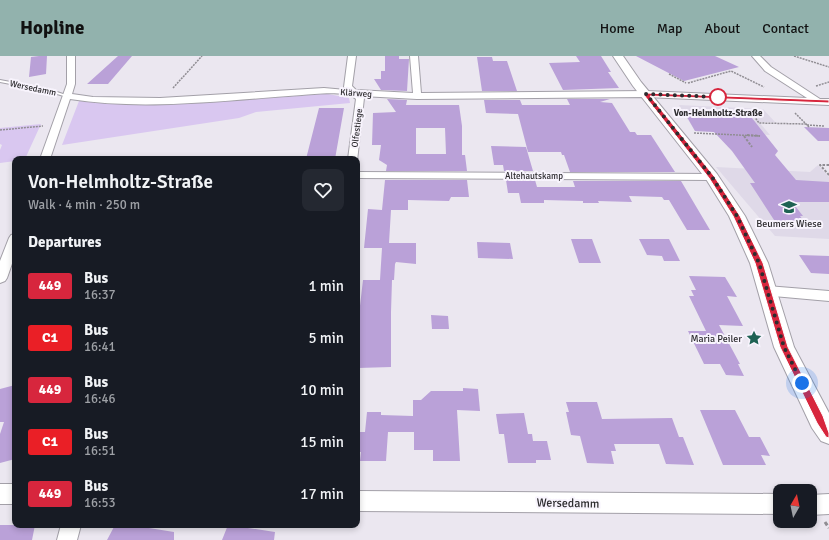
<!DOCTYPE html>
<html lang="en">
<head>
<meta charset="utf-8">
<style>
  :root { --surface:#171b24; --page:#242831; --text:#f1f3f6; --muted:#9ea1a6; --accent:#92b2ad }
  body { margin:0; font-family:Signika,sans-serif; background:var(--page); color:var(--text); height:100vh; display:flex; flex-direction:column; font-size:15px; white-space:nowrap }
  * { box-sizing:border-box; margin:0 }
  p { font-size:13px; color:var(--muted) }
  .icon { flex:none; width:22px; height:22px; fill:none; stroke:currentColor; stroke-width:2; stroke-linecap:round; stroke-linejoin:round }
  .map { position:relative; flex:1; overflow:hidden }
  .sheet { position:absolute; left:12px; top:100px; width:348px; height:372px; display:flex; flex-direction:column; background:var(--surface); border-radius:8px; box-shadow:0 2px 6px #0003 }
  .sheet>* { flex:none }
  .badge { padding:0 8px; border-radius:3px; font-size:14px; line-height:26px }
  .needle { width:26px; rotate:9deg }
  .controls { position:absolute; left:773px; top:428px; display:grid; gap:8px }
  .controls a { display:grid; place-items:center; width:44px; height:44px; border-radius:8px; background:var(--surface); box-shadow:0 2px 6px #0003; font-size:20px }
  .you { position:absolute; width:20px; height:20px; margin:-10px; border:3px solid #fff; border-radius:50%; background:#1a73e8; box-shadow:0 0 0 6px #1a73e833 }
  .map>.badge { position:absolute; translate:-50% -50%; box-shadow:0 0 0 2px #fff }
  h2 { padding:0 16px; font-size:15px; line-height:36px }
  .round { display:grid; place-items:center; flex:none; width:42px; height:42px; border-radius:8px; background:var(--page) }
  .overview { display:flex; align-items:center; justify-content:space-between; height:68px; padding:0 16px }
  h1 { font-size:19px; font-weight:600; line-height:30px }
  ul { padding:0; list-style:none }
  li { display:flex; align-items:center; gap:12px; height:52px; padding:0 16px }
  li div { flex:1 }
  li b { display:block; font-size:15px }
  li em { font-style:normal }
  li .badge { min-width:44px; font-weight:700; text-align:center }
  header { display:flex; align-items:center; gap:24px; box-sizing:border-box; height:56px; padding:0 20px; background:var(--accent); color:#111 }
  header strong { font-size:19px }
  nav { display:flex; gap:22px; margin-inline-start:auto; font-size:14px }
  .map>svg:first-child { display:block }
  .built { fill:#dfd9e8 }
  .green { fill:#d9c7f0 }
  .building { fill:#baa1d8; fill-rule:evenodd }
  .lines { fill:none; stroke-linecap:round; stroke-linejoin:round }
  .lane-casing { stroke:#a3a0a8; stroke-width:2 }
  .street-casing { stroke:#a3a0a8; stroke-width:2 }
  .secondary-casing { stroke:#a3a0a8; stroke-width:2 }
  .path-far2 { stroke:#908d93; stroke-width:1.5; stroke-dasharray:2 1; stroke-linecap:butt }
  .path-far1 { stroke:#908d93; stroke-width:2; stroke-dasharray:2.5 1.5; stroke-linecap:butt }
  .path { stroke:#908d93; stroke-width:3; stroke-dasharray:4 2.5; stroke-linecap:butt }
  .lane { fill:#fff; fill-rule:evenodd }
  .street { fill:#fff; fill-rule:evenodd }
  .secondary { fill:#fff; fill-rule:evenodd }
  .line { fill:#d7263d; stroke:#fff }
  .walk { stroke:#2d2c2f; stroke-width:4; stroke-dasharray:0 7.2 }
  .stop-dot { fill:#fff; stroke:#d7263d; stroke-width:2 }
  .labels { text-anchor:middle; stroke-width:4; stroke-linejoin:round; paint-order:stroke }
  .far-street-label { font-size:9px; fill:#2d2c2f; stroke:#f8f4fd }
  .far-stop-label { font-size:9px; font-weight:bold; fill:#2d2c2f; stroke:#f8f4fd }
  .poi-label { font-size:10px; fill:#2d2c2f; stroke:#f8f4fd }
  .near-street-label { font-size:12px; fill:#2d2c2f; stroke:#f8f4fd }
</style>
</head>
<body>
<header>
<strong>Hopline</strong>
<nav><a>Home</a><a>Map</a><a>About</a><a>Contact</a></nav>
</header>
<div class="map">
<svg width="829" height="484" viewBox="0 0 829 484">
  <rect width="100%" height="100%" fill="#ebe7f0"/>
  <path class="built" d="M679,49L763,53L775,66H759L770,79L695,75Z
    M818,109L829,121V183L775,180L716,111L810,116Z"/>
  <path class="green" d="M323,37L349,42L350,47L256,56L239,62L62,89L79,45L161,49Z
    M41,68L25,103H15V105L0,107V94L2,89L0,88V72Z"/>
  <path class="building" d="M39,0H47L46,18L29,21L31,1Z
    M118,0H132L108,28H87Z
    M385,0H399V3H409L407,35L381,34L374,23H381V15H385Z
    M576,0H601L611,16H608L619,32L563,34L549,7L580,6Z
    M636,0H715L739,11L684,25Z
    M477,1H492L493,5H507L517,35H482Z
    M387,43L407,44L406,49H459L462,70V99H465L467,115H386L387,109L379,104L381,89H372L373,57L396,56ZM416,72H445L446,98H416Z
    M567,43H610L600,46L612,47L630,76H635L637,79H651L675,116H570L564,99H562L561,96H528L518,58L486,57L484,44H520L522,49H570Z
    M319,52H344L335,103H306Z
    M692,53L748,57L778,95L775,99L796,124L829,126V146H792L803,160H800L806,168L776,167L750,127H755L732,95L714,76L695,75L683,54L693,55Z
    M804,71L829,72V85H818Z
    M491,90L526,91L533,115H504L503,109H494Z
    M385,124H467L469,141H451L449,145L408,144V154H391L389,187H416V208L396,206L395,208L394,224H392L391,256V311L358,312L360,267H358L363,224H380L382,192H364L368,153L382,154Z
    M506,124H535L537,131H575L573,125H681L710,174H687L669,144H664L662,141L629,140L632,146L598,145L599,147H583V145L544,144V147H521L519,137H508Z
    M571,183H592L601,207H579Z
    M639,183H669L680,205H664L662,200L647,199Z
    M477,186L510,187L513,203L478,202Z
    M799,199L829,200V218L811,217Z
    M689,220L725,221L737,241L727,240L743,270L719,269L740,308H738L744,320L726,319L720,308H704L688,275H706L689,240H694L691,234H696Z
    M431,259L448,260L449,273H432Z
    M15,329V403L0,407V378L4,366H0V333Z
    M463,332L478,333L480,355L457,354L460,405H433V394H414V376H388L386,405H360L361,396H357V376H365L367,356H381V359L413,360V344H421L431,335H463Z
    M566,346H597L602,363L672,362L679,381H683L694,409L666,408L659,388H614L616,395H611L614,408L587,407L580,380L571,379L566,356H569Z
    M700,354H735L749,381H760L770,400L761,399L766,409H723Z
    M524,357L528,378H532L533,385H547L551,404H536V407H508L504,378H499L496,358Z
    M0,469H35L32,484H0Z
    M115,469H130L174,476V484H107Z
    M228,469L275,476L274,484H222Z"/>
  <g class="lines">
    <defs>
      <path id="lane" d="M0,24L48,33L69,40L67,41L47,35L0,26Z"/>
      <path id="street" d="M67,0H75V28L72,38L93,41L160,42L324,32L346,34L344,31L348,0H356L352,30L356,34L413,37L410,0H418L421,37L646,35L807,42L765,15L752,0H760L771,11L820,43H829V49L646,41L417,43L362,40L364,42L357,105V103H348L356,43C347,34 315,38 302,39C226,44 145,55 70,43L50,103H40L67,28Z
        M357,116L712,118L717,121L712,124L357,122Z
        M15,178V199L7,222L5,225L0,227V205L9,182L11,179Z
        M767,230L829,235V245L762,239L760,235L762,231Z
        M0,428H15V448H0Z
        M357,435L780,438V458L357,455Z
        M829,438V458L810,459V439Z
        M61,469H81L77,484H57Z"/>
      <path id="secondary" d="M613,0H623L641,26L717,118L745,160L768,207L794,291L829,357V388L821,385L812,372L774,291L750,207L729,160L706,123L633,30Z"/>
    </defs>
    <use href="#lane" class="lane-casing"/>
    <use href="#street" class="street-casing"/>
    <use href="#secondary" class="secondary-casing"/>
    <path class="path-far2" d="M794,0L829,11
      M669,18L686,27
      M688,27L731,15L764,31
      M816,30L829,26
      M173,32L202,0
      M795,57L809,71
      M754,60L759,67L806,68
      M807,69L824,70
      M0,74L43,70
      M694,77L760,80"/>
    <path class="path-far1" d="M747,79L760,80
      M744,80L752,91
      M829,109H820L829,119"/>
    <path class="path" d="M825,466L829,472"/>
    <use href="#lane" class="lane"/>
    <use href="#street" class="street"/>
    <use href="#secondary" class="secondary"/>
  </g>
  <path class="line" d="M646,37L829,44V47L650,40L714,120L740,160L763,207L788,291L823,360L829,377V382L826,381L817,367L780,291L755,207L733,160L709,122L644,39Z"/>
  <g class="lines">
    <path class="walk" d="M718,41L646,38L712,121L737,160L759,207L784,291L802,327"/>
  </g>
  <defs>
    <symbol id="school-bare" viewBox="-9 -9 18 18"><path d="M0-5L7-2L0 1L-7-2ZM-4 1L0 2.5L4 1V4Q0 6-4 4Z" fill="#1e6253" stroke="#f8f4fd" stroke-width="2.5" paint-order="stroke"/></symbol>
    <symbol id="sight-bare" viewBox="-9 -9 18 18"><path d="M0-6L1.8-2.2L6-1.7L2.9 1.2L3.7 5.4L0 3.3L-3.7 5.4L-2.9 1.2L-6-1.7L-1.8-2.2Z" fill="#1e6253" stroke="#f8f4fd" stroke-width="2.5" paint-order="stroke"/></symbol>
  </defs>
  <g fill-rule="evenodd">
    <use href="#school-bare" x="778" y="140" width="22" height="22"/>
    <use href="#sight-bare" x="743" y="271" width="22" height="22"/>
  </g>
  <circle class="stop-dot" cx="718" cy="41" r="8"/>
  <g class="labels">
    <g class="far-street-label">
      <text transform="translate(33 32) rotate(12)" y="3">Wersedamm</text>
      <text transform="translate(356 37) rotate(4)" y="3">Klärweg</text>
      <text transform="translate(357 72) rotate(-83)" y="3">Olfestiege</text>
      <text x="534" y="123">Altehautskamp</text>
    </g>
    <g class="far-stop-label">
      <text x="718" y="60">Von-Helmholtz-Straße</text>
    </g>
    <g class="poi-label">
      <text x="789" y="171">Beumers Wiese</text>
      <text x="742" y="286" text-anchor="end">Maria Peiler</text>
    </g>
    <g class="near-street-label">
      <text transform="translate(568 447) rotate(1)" y="4">Wersedamm</text>
    </g>
  </g>
</svg>
<div class="controls">
<a><svg class="needle" viewBox="-14 -14 28 28"><path d="M0-13l5 13h-10z" fill="#e53935"/><path d="M0 13l5-13h-10z" fill="#9ea1a6"/></svg></a>
</div>
<div class="you" style="left:802px;top:327px"></div>
<section class="sheet">
<div class="overview"><div><h1>Von-Helmholtz-Straße</h1><p>Walk · 4 min · 250 m</p></div><a class="round"><svg class="icon" aria-label="heart" viewBox="0 0 24 24"><path d="M12 20l-8-8c-3-5 5-10 8-4 3-6 11-1 8 4z"/></svg></a></div>
<h2>Departures</h2>
<ul>
<li><span class="badge" style="background:#d7263d;color:#fff">449</span><div><b>Bus</b><p>16:37</p></div><em>1 min</em></li>
<li><span class="badge" style="background:#ea1f26;color:#fff">C1</span><div><b>Bus</b><p>16:41</p></div><em>5 min</em></li>
<li><span class="badge" style="background:#d7263d;color:#fff">449</span><div><b>Bus</b><p>16:46</p></div><em>10 min</em></li>
<li><span class="badge" style="background:#ea1f26;color:#fff">C1</span><div><b>Bus</b><p>16:51</p></div><em>15 min</em></li>
<li><span class="badge" style="background:#d7263d;color:#fff">449</span><div><b>Bus</b><p>16:53</p></div><em>17 min</em></li>
</ul>
</section>
</div>
</body>
</html>
